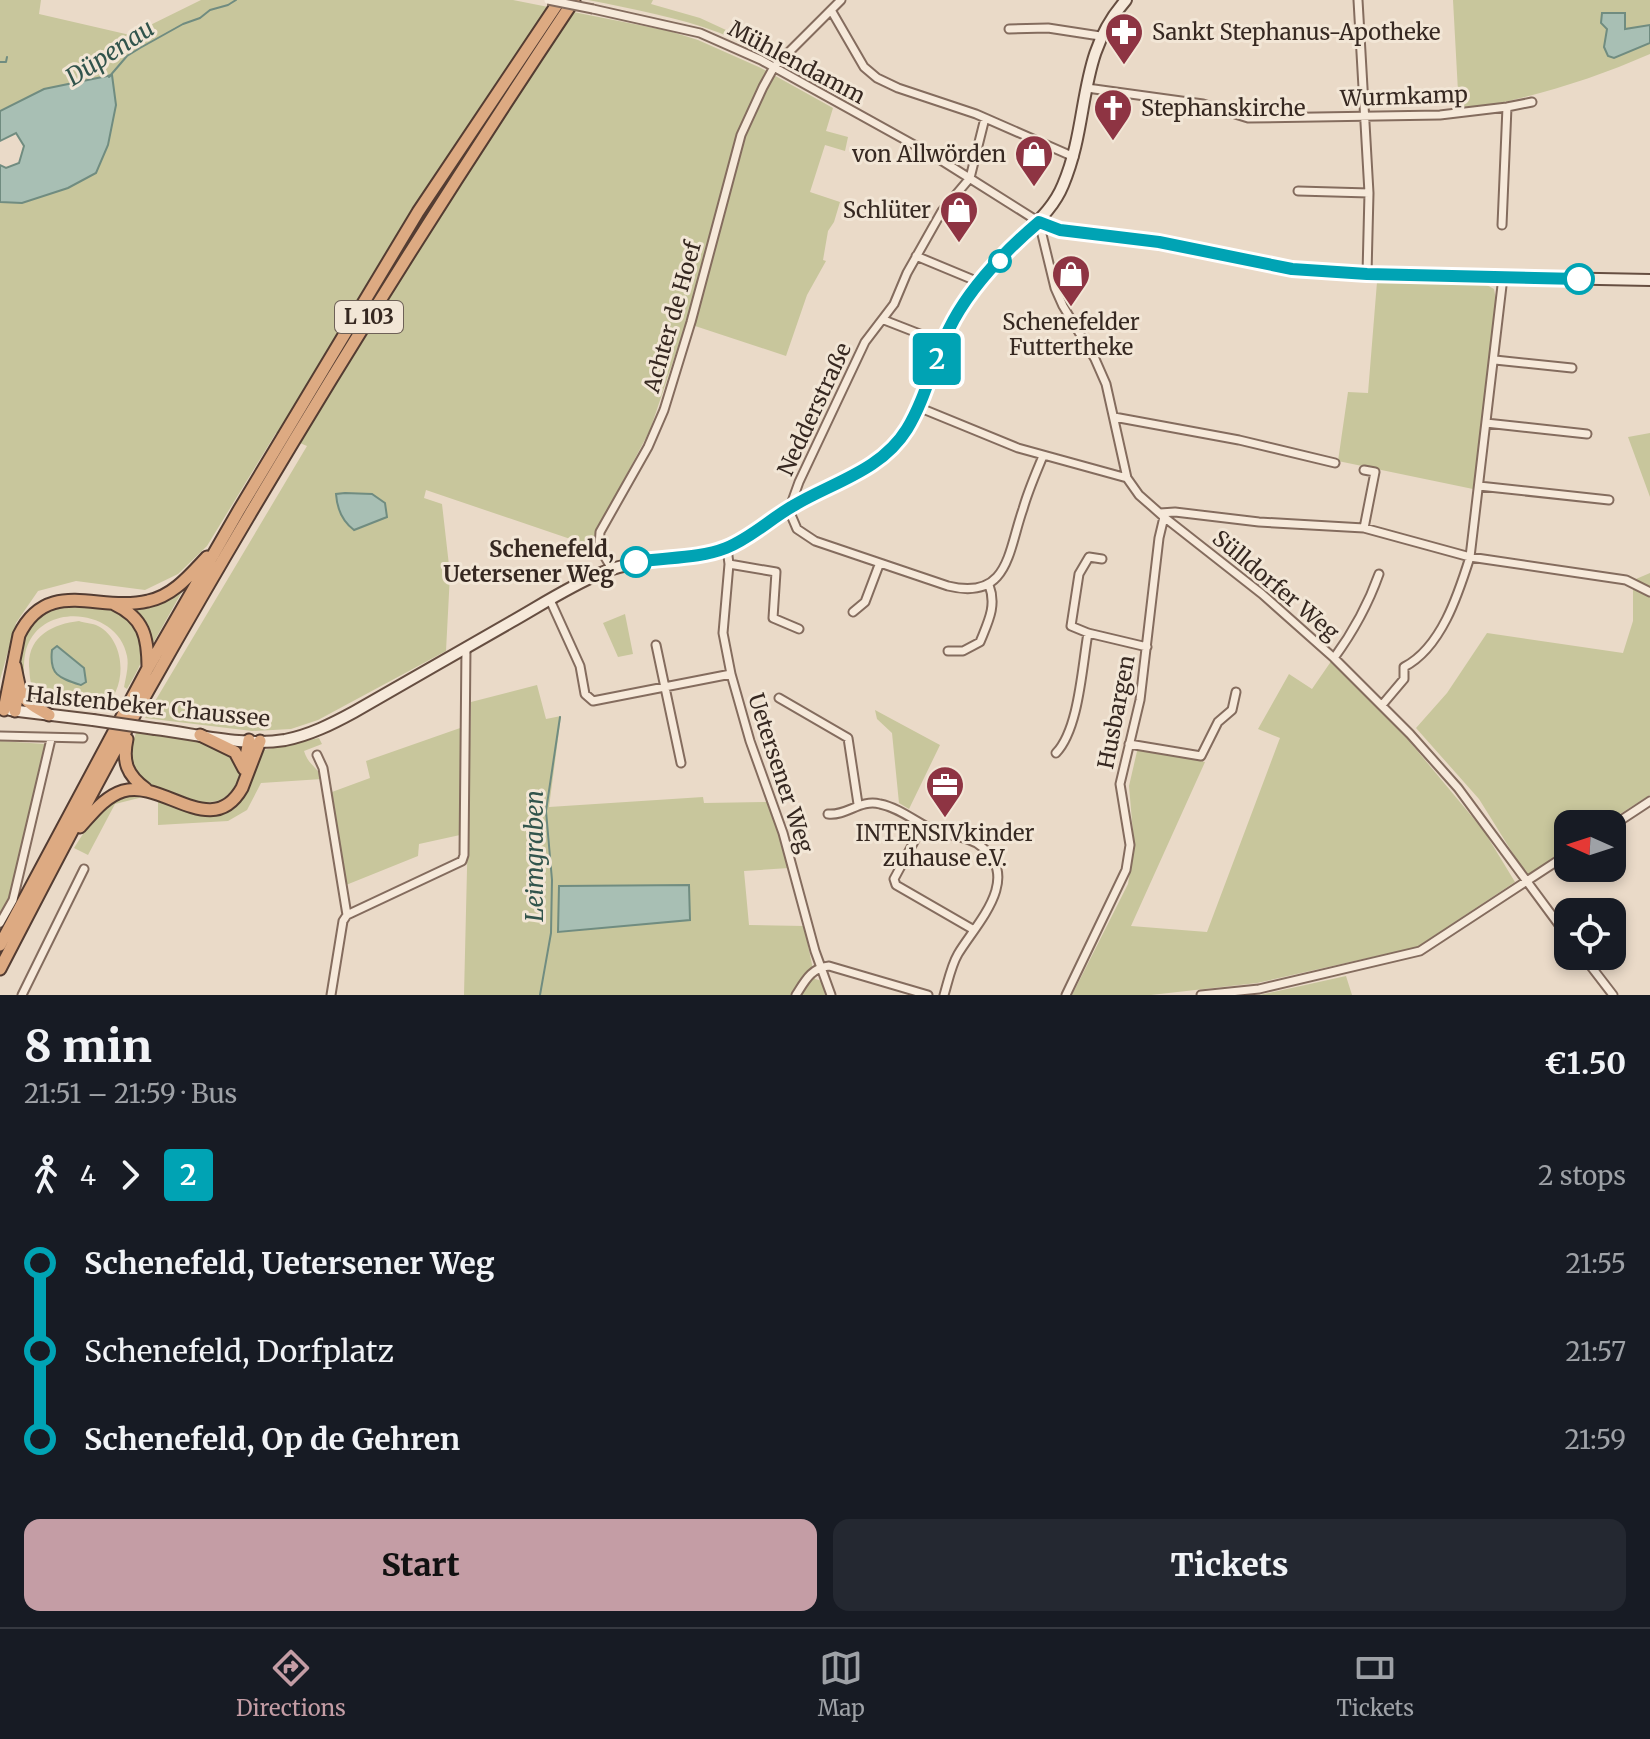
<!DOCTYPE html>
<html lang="en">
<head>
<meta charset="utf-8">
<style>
  :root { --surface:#171b24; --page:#242831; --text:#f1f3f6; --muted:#9ea1a6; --line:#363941; --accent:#c49da5 }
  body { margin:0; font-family:Merriweather,serif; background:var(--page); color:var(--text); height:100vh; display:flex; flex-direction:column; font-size:30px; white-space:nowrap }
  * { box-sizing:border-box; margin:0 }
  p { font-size:26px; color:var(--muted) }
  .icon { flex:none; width:44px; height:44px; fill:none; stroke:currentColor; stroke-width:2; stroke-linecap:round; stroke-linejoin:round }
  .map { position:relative; height:995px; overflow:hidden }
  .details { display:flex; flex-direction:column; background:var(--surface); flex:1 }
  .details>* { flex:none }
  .badge { padding:0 16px; border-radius:6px; font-size:28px; line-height:52px }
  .needle { width:52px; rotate:273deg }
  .controls { position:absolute; left:1554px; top:810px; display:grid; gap:16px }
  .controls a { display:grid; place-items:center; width:72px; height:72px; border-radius:16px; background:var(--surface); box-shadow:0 4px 12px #0003; font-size:40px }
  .map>.badge { position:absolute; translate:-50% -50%; box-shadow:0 0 0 4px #fff }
  .legs { display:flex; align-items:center; gap:12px; height:88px; padding:0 24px; font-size:26px }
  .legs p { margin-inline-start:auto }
  .headline { display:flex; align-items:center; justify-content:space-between; height:136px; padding:0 24px }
  h1 { font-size:44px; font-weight:800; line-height:60px }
  .button { display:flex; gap:16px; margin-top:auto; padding:16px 24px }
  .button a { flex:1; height:92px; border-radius:16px; background:var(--accent); color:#111; font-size:32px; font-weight:800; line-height:92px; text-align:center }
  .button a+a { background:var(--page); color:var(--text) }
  ul { padding:0 24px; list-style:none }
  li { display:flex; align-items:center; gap:28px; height:88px; font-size:30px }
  li i { display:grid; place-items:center; width:12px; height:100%; margin:0 10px; background:currentColor }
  li i::after { content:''; width:20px; height:20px; margin:-10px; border:6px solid; border-radius:50%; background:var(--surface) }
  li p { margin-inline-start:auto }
  li:first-child i { background:linear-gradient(#0000 50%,currentColor 0) }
  li:last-child i { background:linear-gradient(currentColor 50%,#0000 0) }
  .dock { display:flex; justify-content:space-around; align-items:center; height:112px; border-top:2px solid var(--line); background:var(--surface); font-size:22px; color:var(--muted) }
  .dock a { display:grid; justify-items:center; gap:4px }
  .dock .on { color:var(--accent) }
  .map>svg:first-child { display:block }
  .green { fill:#c8c69c; fill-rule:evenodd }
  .water { fill:#a8bfb4; stroke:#708c80; stroke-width:2 }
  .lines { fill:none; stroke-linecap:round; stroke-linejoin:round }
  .stream { stroke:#708c80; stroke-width:2 }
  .minor-casing { stroke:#846c5e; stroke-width:11 }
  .secondary-casing { stroke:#664e41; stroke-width:14 }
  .trunk-casing { stroke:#533c32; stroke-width:15 }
  .minor { stroke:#f6e9da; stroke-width:7 }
  .secondary { stroke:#f6e9da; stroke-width:10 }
  .trunk { stroke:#ddaa82; stroke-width:11 }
  .minor-bridge-casing { stroke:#846c5e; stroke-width:11; stroke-linecap:butt }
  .secondary-bridge-casing { stroke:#664e41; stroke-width:14; stroke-linecap:butt }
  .minor-bridge { stroke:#f6e9da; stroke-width:7 }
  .secondary-bridge { stroke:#f6e9da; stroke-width:10 }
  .line-1-casing { stroke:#fff; stroke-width:18 }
  .line-1 { stroke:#00a3b4; stroke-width:12 }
  .stop-1-dot { fill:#fff; stroke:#00a3b4; stroke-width:4 }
  .labels { text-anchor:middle; stroke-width:6; stroke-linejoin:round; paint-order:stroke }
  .shield { fill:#f2e6d6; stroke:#6e6157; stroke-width:2 }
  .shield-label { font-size:20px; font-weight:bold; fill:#362821 }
  .poi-label { font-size:22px; fill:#362821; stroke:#f2e6d6; text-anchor:start }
  .street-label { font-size:22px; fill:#362821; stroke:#f2e6d6 }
  .stop-label { font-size:22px; font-weight:bold; fill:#362821; stroke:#f2e6d6; text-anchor:end }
  .water-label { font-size:24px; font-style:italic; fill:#31544c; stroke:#f2e6d6 }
</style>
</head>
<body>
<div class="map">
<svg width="1650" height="995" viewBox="0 0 1650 995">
  <rect width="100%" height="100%" fill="#eadac8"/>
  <path class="green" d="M0,0H41L39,14L130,35L201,0H513L669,31L698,40L761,68L833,108L826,131L848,137L845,151L825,145L810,192L840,202L834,222L828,231L823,260L826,261L807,295L786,356L686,323L650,430L591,542L585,544L426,490L424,498L442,504L450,574L446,651L318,720L291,729L252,731L145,718L307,446L276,433L207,546L178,574L145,590L76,581L38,591L16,623L0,680V202L22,203L108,145L116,106L112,76L44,89L0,111Z
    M588,0H653L651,4L700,18L778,54C760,57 737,40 720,33C677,17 633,9 588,0Z
    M1453,0H1650V54C1588,81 1526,100 1459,110Z
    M1377,282L1485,284L1494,289L1497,305L1473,489L1338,461L1348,392L1368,393Z
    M1650,433V497L1628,437Z
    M1650,573V795L1604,824H1568V847L1527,876L1479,799L1416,728L1447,693L1487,633L1623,653L1633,621V588L1636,579Z
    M188,581L151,647L125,607Z
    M82,604C110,608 129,606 139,635C147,660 139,667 127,689L124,687C126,677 129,666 127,656C119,611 49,601 29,642C23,654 24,667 24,680L23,682L18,679C18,630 31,607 82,604Z
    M625,614L633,654L618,657L603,623Z
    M79,621C84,623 93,623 98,626C127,641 128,692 101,709C83,705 49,704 35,690C29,683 30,674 29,666C28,636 53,624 79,621Z
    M1332,660L1405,736L1484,831L1515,882L1417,947L1257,983L1151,995H1072L1128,884L1134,845L1129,786L1138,747L1205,762L1131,926L1207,932L1280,738L1258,729L1289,674L1312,689Z
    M537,685L546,719L561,716L549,807L703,797L704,803L768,802L789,868L744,871L749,925L804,926L815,979L822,981L825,995H464L471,702ZM560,886L690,920L559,932Z
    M875,710L940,745L909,809L899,803L892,733L877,719Z
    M463,727L460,835L419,844L418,856L346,885L332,792L370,778L366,761Z
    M136,733C161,733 246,736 239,776C237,785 229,796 220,800C197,809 137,788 130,762C127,752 133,742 136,733Z
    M319,738L322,744L304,751C308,765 318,767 322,779L261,783L247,810L228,821L158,825V799L143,797L115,804L88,855L74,848C85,831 96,811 112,800C153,772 201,843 240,800C253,786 252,764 264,750Z
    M0,741L45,744L12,897L16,900L0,931Z
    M1346,976L1352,995H1258L1264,994Z"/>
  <path class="water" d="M1602,13H1625V29L1650,25V43L1614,58L1608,56L1604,47L1607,29L1601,23Z
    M112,75L116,105L108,145L96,173L68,188L22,203L0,202V165L6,168L19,163L24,146L16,133L0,141V111L44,89Z
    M345,493L372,494L385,503L387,517L354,530C342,521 337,509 336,494Z
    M57,646L84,668L86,682L81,685C59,678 49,675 52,650Z
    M689,885L690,920L558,932L559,886Z"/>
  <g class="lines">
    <path class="stream" d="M0,62H6L7,57
      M109,77L127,56L140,48L183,24L200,18L210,10L228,5L236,0
      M540,995L551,933L552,880L546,811L560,717"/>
    <defs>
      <path id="minor" d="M1358,0L1369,193L1367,274
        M593,9L700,33L761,60L936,157L1039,222L1055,288L1063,306L1095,359L1106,384L1127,478L1139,495L1164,517L1262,594L1334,658L1410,734L1458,788L1568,937
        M831,10L864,67L877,78L898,88L976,114L1074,157
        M1009,29L1048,28L1100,36
        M1087,88L1203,104L1248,118L1440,115L1507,107L1532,102
        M985,118L970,178L942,211L907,273L894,304L865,342L799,482L790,507L791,515L797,529L815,541L948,586C1009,601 1008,551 1023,509C1028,491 1036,473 1043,456
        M1298,191L1369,193
        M1502,225L1507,107
        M916,256L981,283
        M884,320L943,343
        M1495,360L1572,368
        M918,407L1018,448L1127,478
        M1114,417L1239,440L1335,463
        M1486,423L1587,434
        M1364,470L1375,472L1364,528
        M1479,486L1609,500
        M1160,513L1175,512L1259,522L1364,528L1470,557L1626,580L1650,592
        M727,548L729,564L723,633L731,674L750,741L783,833L815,951L831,995
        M1102,559L1089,557L1079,574L1071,626L1088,633L1147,647
        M729,564L776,572L773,618L799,629
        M612,569L599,547L600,532L648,447L664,410L691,322L741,135L763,87L774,67L841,0
        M550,600L580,666L585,694L593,701L731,674
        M853,612L865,602L879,565
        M656,645L681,763
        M948,651H963L980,642C988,622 997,606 989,585
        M1334,658C1353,632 1368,605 1379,574
        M779,698L848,738L858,804
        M1382,705L1404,679V667C1441,648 1458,595 1470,557L1503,277
        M0,736L83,738
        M1129,744L1201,756L1218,722L1232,710L1236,692
        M1056,753C1079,729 1082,667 1088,633
        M317,755L323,768L347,915L343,921L331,995
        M828,814C847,816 860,799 880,804C900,808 917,823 935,831C951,837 969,836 982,847C1022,879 976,924 958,954C951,966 948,982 944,995
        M923,825L894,879L896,885L974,930
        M1612,826L1650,801
        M347,915L462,861L464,855L466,647
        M0,923L13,900L51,739
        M1583,956L1613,995
        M22,995L84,869
        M796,995C805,981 811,968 829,966L928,995
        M1066,995L1126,870L1130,845L1120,784L1140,700L1159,538L1164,517
        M1201,995L1259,989L1420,951L1568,854"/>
      <path id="secondary" d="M1039,222L1060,230L1159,242L1292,269L1406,275L1650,280
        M10,710L93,720
        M155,729C197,734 244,747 285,740C310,735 332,724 354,712C406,682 459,652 511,622C541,605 570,586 601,573C638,558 676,560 714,552C743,545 766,522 791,507C826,486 867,476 895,446C929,408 933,352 960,310C977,284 1000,259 1022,237C1038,221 1054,207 1063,185C1091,119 1076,56 1126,0"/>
      <path id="trunk" d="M114,604C144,618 148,637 148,668
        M15,666C22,699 18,697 49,715
        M4,710L19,635C48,576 99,613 148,601C173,596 190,575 207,557
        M15,711L18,689
        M200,735L235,752L244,769
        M127,739C122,762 127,775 146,789
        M244,767L249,740
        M80,827C92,814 104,797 123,791C163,779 212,841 242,788L260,741
        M0,945L148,668L239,510L418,212L560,0
        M0,969C50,873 100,775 154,680C285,448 426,222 574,0"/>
    </defs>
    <use href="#minor" class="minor-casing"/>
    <use href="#secondary" class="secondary-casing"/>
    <use href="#trunk" class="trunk-casing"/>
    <use href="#minor" class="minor"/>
    <use href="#secondary" class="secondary"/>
    <use href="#trunk" class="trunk"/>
    <defs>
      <path id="minor-bridge" d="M548,0L593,9"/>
      <path id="secondary-bridge" d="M93,720L155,729"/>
    </defs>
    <use href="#minor-bridge" class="minor-bridge-casing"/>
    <use href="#secondary-bridge" class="secondary-bridge-casing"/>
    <use href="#minor-bridge" class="minor-bridge"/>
    <use href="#secondary-bridge" class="secondary-bridge"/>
  </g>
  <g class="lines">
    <defs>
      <path id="line-1" d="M636,562C666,557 698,559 726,548C751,538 770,519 793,506C833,482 881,471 907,429C926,398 933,361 949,329C969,288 1005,251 1039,222L1060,230L1159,242L1292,269L1367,274L1579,279"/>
    </defs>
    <use href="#line-1" class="line-1-casing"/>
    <use href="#line-1" class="line-1"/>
  </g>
  <defs>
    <symbol id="pharmacy-pin" viewBox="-11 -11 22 30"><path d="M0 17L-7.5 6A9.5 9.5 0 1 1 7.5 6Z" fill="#8e3443" stroke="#f2e6d6"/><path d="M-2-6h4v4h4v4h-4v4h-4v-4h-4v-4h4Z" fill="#fff"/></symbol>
    <symbol id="church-pin" viewBox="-11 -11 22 30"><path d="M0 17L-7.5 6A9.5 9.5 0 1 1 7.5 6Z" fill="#8e3443" stroke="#f2e6d6"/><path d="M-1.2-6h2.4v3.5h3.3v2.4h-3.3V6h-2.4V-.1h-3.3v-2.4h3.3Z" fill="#fff"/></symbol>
    <symbol id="shop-pin" viewBox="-11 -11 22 30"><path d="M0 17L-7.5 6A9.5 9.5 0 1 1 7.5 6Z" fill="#8e3443" stroke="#f2e6d6"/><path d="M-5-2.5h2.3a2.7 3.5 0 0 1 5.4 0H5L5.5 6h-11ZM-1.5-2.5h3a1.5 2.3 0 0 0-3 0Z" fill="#fff"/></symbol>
    <symbol id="office-pin" viewBox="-11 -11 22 30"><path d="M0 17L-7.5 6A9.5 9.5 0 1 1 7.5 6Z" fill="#8e3443" stroke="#f2e6d6"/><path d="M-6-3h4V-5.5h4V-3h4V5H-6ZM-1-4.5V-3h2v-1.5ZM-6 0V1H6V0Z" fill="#fff"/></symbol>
  </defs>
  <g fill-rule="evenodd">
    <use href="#pharmacy-pin" x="1102" y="10" width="44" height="60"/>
    <use href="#church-pin" x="1091" y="86" width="44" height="60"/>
    <use href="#shop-pin" x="1012" y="132" width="44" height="60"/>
    <use href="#shop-pin" x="937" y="188" width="44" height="60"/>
    <use href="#shop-pin" x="1049" y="252" width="44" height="60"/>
    <use href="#office-pin" x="923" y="763" width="44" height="60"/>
  </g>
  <g class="stop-1-dot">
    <circle cx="1000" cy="261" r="10"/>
    <circle cx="1579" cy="279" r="14"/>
    <circle cx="636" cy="562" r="14"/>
  </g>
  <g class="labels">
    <rect class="shield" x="335" y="301" width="68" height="32" rx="6"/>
    <g class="shield-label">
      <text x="369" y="324">L 103</text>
    </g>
    <g class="poi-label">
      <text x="1152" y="40">Sankt Stephanus-Apotheke</text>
      <text x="1141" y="116">Stephanskirche</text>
      <text x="1006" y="162" text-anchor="end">von Allwörden</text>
      <text x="931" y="218" text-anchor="end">Schlüter</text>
      <text x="1071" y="330" text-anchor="middle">Schenefelder<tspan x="1071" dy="25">Futtertheke</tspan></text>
      <text x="945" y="841" text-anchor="middle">INTENSIVkinder<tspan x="945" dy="25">zuhause e.V.</tspan></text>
    </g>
    <g class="street-label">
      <text transform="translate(797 62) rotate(28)" y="8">Mühlendamm</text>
      <text transform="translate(1404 96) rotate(-2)" y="8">Wurmkamp</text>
      <text transform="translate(672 317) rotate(-74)" y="8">Achter de Hoef</text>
      <text transform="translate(814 409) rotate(-65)" y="8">Nedderstraße</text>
      <text transform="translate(1276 585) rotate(40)" y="8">Sülldorfer Weg</text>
      <text transform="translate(148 706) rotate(6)" y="8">Halstenbeker Chaussee</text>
      <text transform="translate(1116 712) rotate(-79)" y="8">Husbargen</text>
      <text transform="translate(781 773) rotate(72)" y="8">Uetersener Weg</text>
    </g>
    <g class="stop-label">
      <text x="614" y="557">Schenefeld,<tspan x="614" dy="25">Uetersener Weg</tspan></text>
    </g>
    <g class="water-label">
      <text transform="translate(110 53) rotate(-33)" y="8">Düpenau</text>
      <text transform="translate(535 856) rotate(-90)" y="8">Leimgraben</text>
    </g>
  </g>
</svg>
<div class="controls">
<a><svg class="needle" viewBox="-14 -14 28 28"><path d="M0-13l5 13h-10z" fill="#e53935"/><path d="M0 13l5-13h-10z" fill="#9ea1a6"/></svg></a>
<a><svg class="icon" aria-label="locate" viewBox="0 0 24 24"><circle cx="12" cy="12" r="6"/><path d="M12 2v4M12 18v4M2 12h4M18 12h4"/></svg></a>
</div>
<b class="badge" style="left:937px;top:359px;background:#00a3b4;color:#fff">2</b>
</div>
<section class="details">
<div class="headline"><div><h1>8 min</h1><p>21:51 – 21:59 · Bus</p></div><b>€1.50</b></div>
<div class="legs"><svg class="icon" aria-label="walk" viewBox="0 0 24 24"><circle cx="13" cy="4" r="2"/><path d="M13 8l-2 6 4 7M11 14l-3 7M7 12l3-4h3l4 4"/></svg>4<svg class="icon" aria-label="forward" viewBox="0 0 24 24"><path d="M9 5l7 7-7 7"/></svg><b class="badge" style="background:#00a3b4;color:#fff">2</b><p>2 stops</p></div>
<ul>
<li><i style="color:#00a3b4"></i><b>Schenefeld, Uetersener Weg</b><p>21:55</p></li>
<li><i style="color:#00a3b4"></i><span>Schenefeld, Dorfplatz</span><p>21:57</p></li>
<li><i style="color:#00a3b4"></i><b>Schenefeld, Op de Gehren</b><p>21:59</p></li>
</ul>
<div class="button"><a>Start</a><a>Tickets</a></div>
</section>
<nav class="dock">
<a class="on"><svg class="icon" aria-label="directions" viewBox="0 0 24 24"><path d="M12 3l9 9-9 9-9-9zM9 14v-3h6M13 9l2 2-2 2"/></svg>Directions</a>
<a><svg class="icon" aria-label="map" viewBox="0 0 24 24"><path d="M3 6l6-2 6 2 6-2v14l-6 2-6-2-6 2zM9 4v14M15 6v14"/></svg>Map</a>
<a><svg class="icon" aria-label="tickets" viewBox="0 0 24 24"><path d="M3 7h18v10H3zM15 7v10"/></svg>Tickets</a>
</nav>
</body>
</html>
